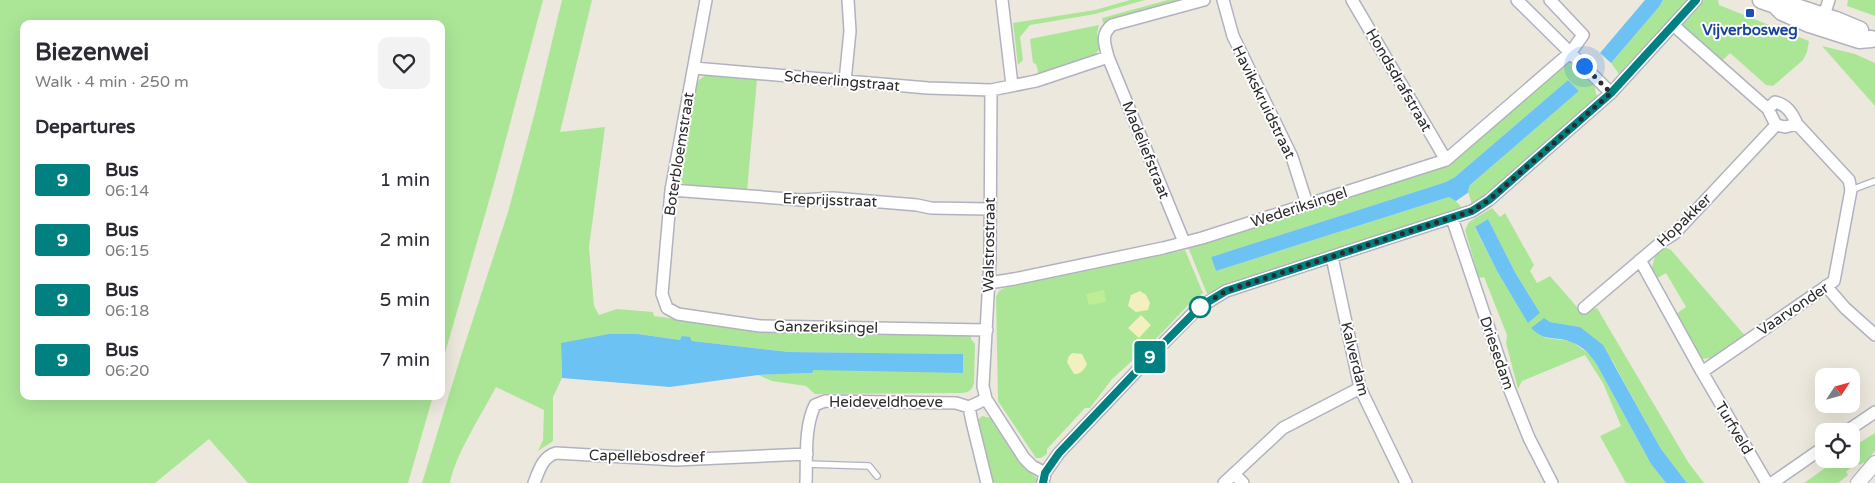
<!DOCTYPE html>
<html lang="en">
<head>
<meta charset="utf-8">
<style>
  :root { --surface:#fff; --page:#f2f2f3; --text:#2b2b33; --muted:#7c7c81 }
  body { margin:0; font-family:"Varela Round",sans-serif; background:var(--page); color:var(--text); height:100vh; display:flex; flex-direction:column; font-size:19px; white-space:nowrap }
  * { box-sizing:border-box; margin:0 }
  p { font-size:16px; color:var(--muted) }
  .icon { flex:none; width:28px; height:28px; fill:none; stroke:currentColor; stroke-width:2; stroke-linecap:round; stroke-linejoin:round }
  .map { position:relative; flex:1; overflow:hidden }
  .side { position:absolute; left:20px; top:20px; width:425px; height:380px; display:flex; flex-direction:column; background:var(--surface); border-radius:10px; box-shadow:0 5px 20px #0002 }
  .side>* { flex:none }
  .badge { padding:0 10px; border-radius:4px; font-size:18px; line-height:32px }
  .needle { width:32px; rotate:54deg }
  .fabs { position:absolute; left:1815px; top:368px; display:grid; gap:10px }
  .fabs a { display:grid; place-items:center; width:45px; height:45px; border-radius:10px; background:var(--surface); box-shadow:0 5px 20px #0002; font-size:25px }
  .you { position:absolute; width:25px; height:25px; margin:-12px; border:4px solid #fff; border-radius:50%; background:#1a73e8; box-shadow:0 0 0 8px #1a73e833 }
  .map>.badge { position:absolute; translate:-50% -50%; box-shadow:0 0 0 2px #fff }
  h2 { padding:0 15px; font-size:19px; line-height:45px }
  .round { display:grid; place-items:center; flex:none; width:52px; height:52px; border-radius:10px; background:var(--page) }
  .head { display:flex; align-items:center; justify-content:space-between; height:85px; padding:0 15px }
  h1 { font-size:24px; font-weight:800; line-height:38px }
  ul { padding:0; list-style:none }
  li { display:flex; align-items:center; gap:15px; height:60px; padding:0 15px }
  li div { flex:1 }
  li b { display:block; font-size:19px }
  li em { font-style:normal }
  li .badge { min-width:55px; font-weight:700; text-align:center }
  .map>svg:first-child { display:block }
  .green { fill:#abe697; fill-rule:evenodd }
  .sand { fill:#f3f0bf }
  .pitch { fill:#beed93 }
  .water { fill:#6cc2f3 }
  .lines { fill:none; stroke-linecap:round; stroke-linejoin:round }
  .service-casing { stroke:#b1b2bf; stroke-width:8 }
  .minor-casing { stroke:#b1b2bf; stroke-width:14 }
  .tertiary-casing { stroke:#b1b2bf; stroke-width:16 }
  .secondary-casing { stroke:#b1b2bf; stroke-width:19 }
  .service { stroke:#fff; stroke-width:5.5 }
  .minor { stroke:#fff; stroke-width:11 }
  .tertiary { stroke:#fff; stroke-width:14 }
  .secondary { stroke:#fff; stroke-width:16 }
  .line-casing { stroke:#fff; stroke-width:11 }
  .line { stroke:#008080; stroke-width:8 }
  .walk { stroke:#2b2b2b; stroke-width:5; stroke-dasharray:0 9 }
  .transit-dot { fill:#1a4fb4; stroke:#fff; stroke-width:2 }
  .stop-dot { fill:#fff; stroke:#008080; stroke-width:2.5 }
  .labels { text-anchor:middle; stroke-width:4; stroke-linejoin:round; paint-order:stroke }
  .transit-label { font-size:15px; font-weight:bold; fill:#164399; stroke:#fff }
  .street-label { font-size:15px; fill:#2b2b2b; stroke:#fff }
</style>
</head>
<body>
<div class="map">
<svg width="1875" height="483" viewBox="0 0 1875 483">
  <rect width="100%" height="100%" fill="#ede8dd"/>
  <path class="green" d="M0,0H543L495,180L441,367V24H24V396H433L408,483H248L209,439L155,483H0Z
    M562,0H592L560,132L605,127L589,247L594,306L599,315L617,309L653,312L654,316L757,330L967,334L971,336V339L975,344L974,383C972,391 968,393 960,393L815,394L806,386L772,381L758,375L812,373L814,370L963,354L789,352L692,341L691,338L680,340L638,334L561,344L562,378L553,397V441L538,451L543,440L544,410L496,387C483,412 454,457 450,483H422L460,359L508,212L535,112Z
    M1130,0H1145L1095,14L1030,25L1020,37L1023,60L1018,65L1013,23L1095,10Z
    M1168,0H1184L1103,23L1102,18Z
    M1663,0H1688L1619,74L1611,63L1659,7Z
    M1703,0H1718L1719,5L1809,41L1807,52L1803,60L1773,86L1766,85L1730,53L1722,61L1687,31L1682,23Z
    M1848,0H1875V16L1847,6Z
    M1099,25L1097,33L1100,48L1094,56L1039,75L1036,64L1033,63L1030,39Z
    M1822,46L1855,54L1875,63V106Z
    M1569,61L1595,87L1596,94L1598,96L1484,196L1472,205L1468,191L1470,185L1579,91L1568,80L1455,177L1446,182L1211,257L1216,271L1449,197L1454,199L1463,209L1231,283L1207,294L1188,247L1441,167Z
    M714,75L757,79L747,191L689,186L684,185L679,178L697,82L704,76Z
    M1492,208L1500,217L1505,213L1534,265L1530,271L1537,283L1550,276L1583,314L1593,307L1595,309L1597,308L1688,462L1704,483H1687L1661,449L1612,360L1580,327L1550,322L1544,319L1545,338L1571,341L1592,356L1651,464L1666,483H1626L1600,436L1621,426L1603,383L1585,355L1522,381L1518,389L1506,343L1507,335L1484,277L1479,278L1465,230L1469,222ZM1488,219L1516,274L1540,313L1528,322L1497,271L1475,228Z
    M1663,246L1671,250L1747,338L1740,342L1738,340L1711,358L1701,359L1676,314L1686,307L1666,273L1656,279L1651,271L1656,253Z
    M1185,250L1203,293L1193,300L1154,341L1112,379L1090,408H1085L1047,449V454L1041,458H1036L998,401L996,297L999,291L1004,288Z
    M982,416L991,418L1024,468L1036,477L1038,483H993L977,426L978,420Z
    M1875,433V450L1868,461L1859,465L1851,453V448Z
    M1838,459H1851L1855,464L1846,472L1848,475L1838,483H1804Z"/>
  <path class="sand" d="M1140,291L1146,295L1150,303L1148,310L1136,312L1128,306L1131,295Z
    M1141,315L1151,325L1139,338L1128,328Z
    M1072,353L1082,354L1087,364C1085,369 1080,375 1074,374L1067,362L1069,356Z"/>
  <path class="pitch" d="M1104,290L1106,302L1089,305L1086,294Z"/>
  <path class="water" d="M1645,0H1663L1659,7L1611,63L1600,53Z
    M1568,80L1579,91L1470,185L1468,191L1469,192L1456,201L1449,197L1216,271L1211,257L1446,182L1455,177Z
    M1488,219L1516,274L1540,313L1528,323L1497,271L1475,227Z
    M1544,318L1550,322L1580,327L1603,345L1661,449L1687,483H1666L1651,464L1597,365C1591,355 1583,346 1571,342C1555,335 1546,343 1531,328Z
    M609,334H638L680,340L682,336L690,337L692,341L789,352L963,354V373L814,370L812,373L758,375L670,387L562,378L561,343Z"/>
  <g class="lines">
    <defs>
      <path id="service" d="M1851,190L1875,181
        M806,464L869,466L877,476"/>
      <path id="minor" d="M706,0L671,190L662,294L667,308L678,314L760,326L987,330
        M1002,0L1012,85
        M1223,0L1233,36L1292,157L1307,204
        M1352,0L1446,160
        M1517,0L1611,93
        M1822,21L1829,0
        M1673,25L1768,109L1776,125L1785,127L1797,124L1849,180L1851,190L1834,281L1702,372
        M1108,57L1184,242
        M694,68L928,88L991,90L1036,81L1108,57C1105,44 1100,35 1112,25L1204,0
        M845,81L850,31L848,0
        M991,90L990,260L983,386L986,399L1024,458L1032,466L1045,473
        M1768,109L1775,102C1787,105 1792,113 1797,124
        M671,190L802,200L833,198L917,205L931,208L989,209
        M1452,218L1509,388L1529,438L1552,483
        M1332,257L1360,388L1406,483
        M1640,260L1702,372L1767,483
        M989,283L1014,279L1163,248L1202,238L1446,160L1571,52L1583,35L1550,0
        M1826,286L1845,308L1875,335
        M1584,308L1664,240L1675,233L1776,125
        M969,407L972,422L987,483
        M1847,431L1875,412
        M1234,474L1243,483
        M534,483C539,471 542,457 556,453L676,460L807,454
        M806,483C807,458 804,427 815,405L825,401L956,403L969,407L986,399
        M1043,483L1045,473L1059,453L1151,356L1197,309L1226,291L1472,211L1489,200L1611,93L1696,0
        M1224,483L1283,428L1360,388
        M1772,483L1824,447"/>
      <path id="tertiary" d="M1858,483L1875,463"/>
      <path id="secondary" d="M1761,0L1775,5L1782,12L1809,24L1859,40L1871,39
        M1787,4L1836,20L1860,30"/>
    </defs>
    <use href="#service" class="service-casing"/>
    <use href="#minor" class="minor-casing"/>
    <use href="#tertiary" class="tertiary-casing"/>
    <use href="#secondary" class="secondary-casing"/>
    <use href="#service" class="service"/>
    <use href="#minor" class="minor"/>
    <use href="#tertiary" class="tertiary"/>
    <use href="#secondary" class="secondary"/>
  </g>
  <g class="lines">
    <defs>
      <path id="line" d="M1043,483L1045,473L1059,453L1151,356L1201,306L1226,291L1472,211L1489,200L1611,93L1696,0"/>
    </defs>
    <use href="#line" class="line-casing"/>
    <use href="#line" class="line"/>
    <path class="walk" d="M1200,307L1226,291L1472,211L1489,200L1611,93L1584,66"/>
  </g>
  <rect class="transit-dot" x="1745" y="8" width="10" height="10" rx="2.5"/>
  <circle class="stop-dot" cx="1200" cy="307" r="10"/>
  <g class="labels">
    <g class="transit-label">
      <text x="1750" y="35">Vijverbosweg</text>
    </g>
    <g class="street-label">
      <text transform="translate(1399 80) rotate(60)" y="5">Hondsdrafstraat</text>
      <text transform="translate(842 81) rotate(5)" y="5">Scheerlingstraat</text>
      <text transform="translate(1264 102) rotate(64)" y="5">Havikskruidstraat</text>
      <text transform="translate(1146 150) rotate(68)" y="5">Madeliefstraat</text>
      <text transform="translate(679 154) rotate(-81)" y="5">Boterbloemstraat</text>
      <text transform="translate(830 200) rotate(2)" y="5">Ereprijsstraat</text>
      <text transform="translate(1299 207) rotate(-18)" y="5">Wederiksingel</text>
      <text transform="translate(1684 220) rotate(-44)" y="5">Hopakker</text>
      <text transform="translate(989 245) rotate(-89)" y="5">Walstrostraat</text>
      <text transform="translate(1793 309) rotate(-34)" y="5">Vaarvonder</text>
      <text transform="translate(826 327) rotate(1)" y="5">Ganzeriksingel</text>
      <text transform="translate(1497 353) rotate(71)" y="5">Driesedam</text>
      <text transform="translate(1355 359) rotate(76)" y="5">Kalverdam</text>
      <text x="886" y="407">Heideveldhoeve</text>
      <text transform="translate(1734 428) rotate(59)" y="5">Turfveld</text>
      <text transform="translate(647 456) rotate(1)" y="5">Capellebosdreef</text>
    </g>
  </g>
</svg>
<div class="fabs">
<a><svg class="needle" viewBox="-14 -14 28 28"><path d="M0-13l5 13h-10z" fill="#e53935"/><path d="M0 13l5-13h-10z" fill="#7c7c81"/></svg></a>
<a><svg class="icon" aria-label="locate" viewBox="0 0 24 24"><circle cx="12" cy="12" r="6"/><path d="M12 2v4M12 18v4M2 12h4M18 12h4"/></svg></a>
</div>
<div class="you" style="left:1584px;top:66px"></div>
<b class="badge" style="left:1150px;top:357px;background:#008080;color:#fff">9</b>
<section class="side">
<div class="head"><div><h1>Biezenwei</h1><p>Walk · 4 min · 250 m</p></div><a class="round"><svg class="icon" aria-label="heart" viewBox="0 0 24 24"><path d="M12 20l-8-8c-3-5 5-10 8-4 3-6 11-1 8 4z"/></svg></a></div>
<h2>Departures</h2>
<ul>
<li><span class="badge" style="background:#008080;color:#fff">9</span><div><b>Bus</b><p>06:14</p></div><em>1 min</em></li>
<li><span class="badge" style="background:#008080;color:#fff">9</span><div><b>Bus</b><p>06:15</p></div><em>2 min</em></li>
<li><span class="badge" style="background:#008080;color:#fff">9</span><div><b>Bus</b><p>06:18</p></div><em>5 min</em></li>
<li><span class="badge" style="background:#008080;color:#fff">9</span><div><b>Bus</b><p>06:20</p></div><em>7 min</em></li>
</ul>
</section>
</div>
</body>
</html>
